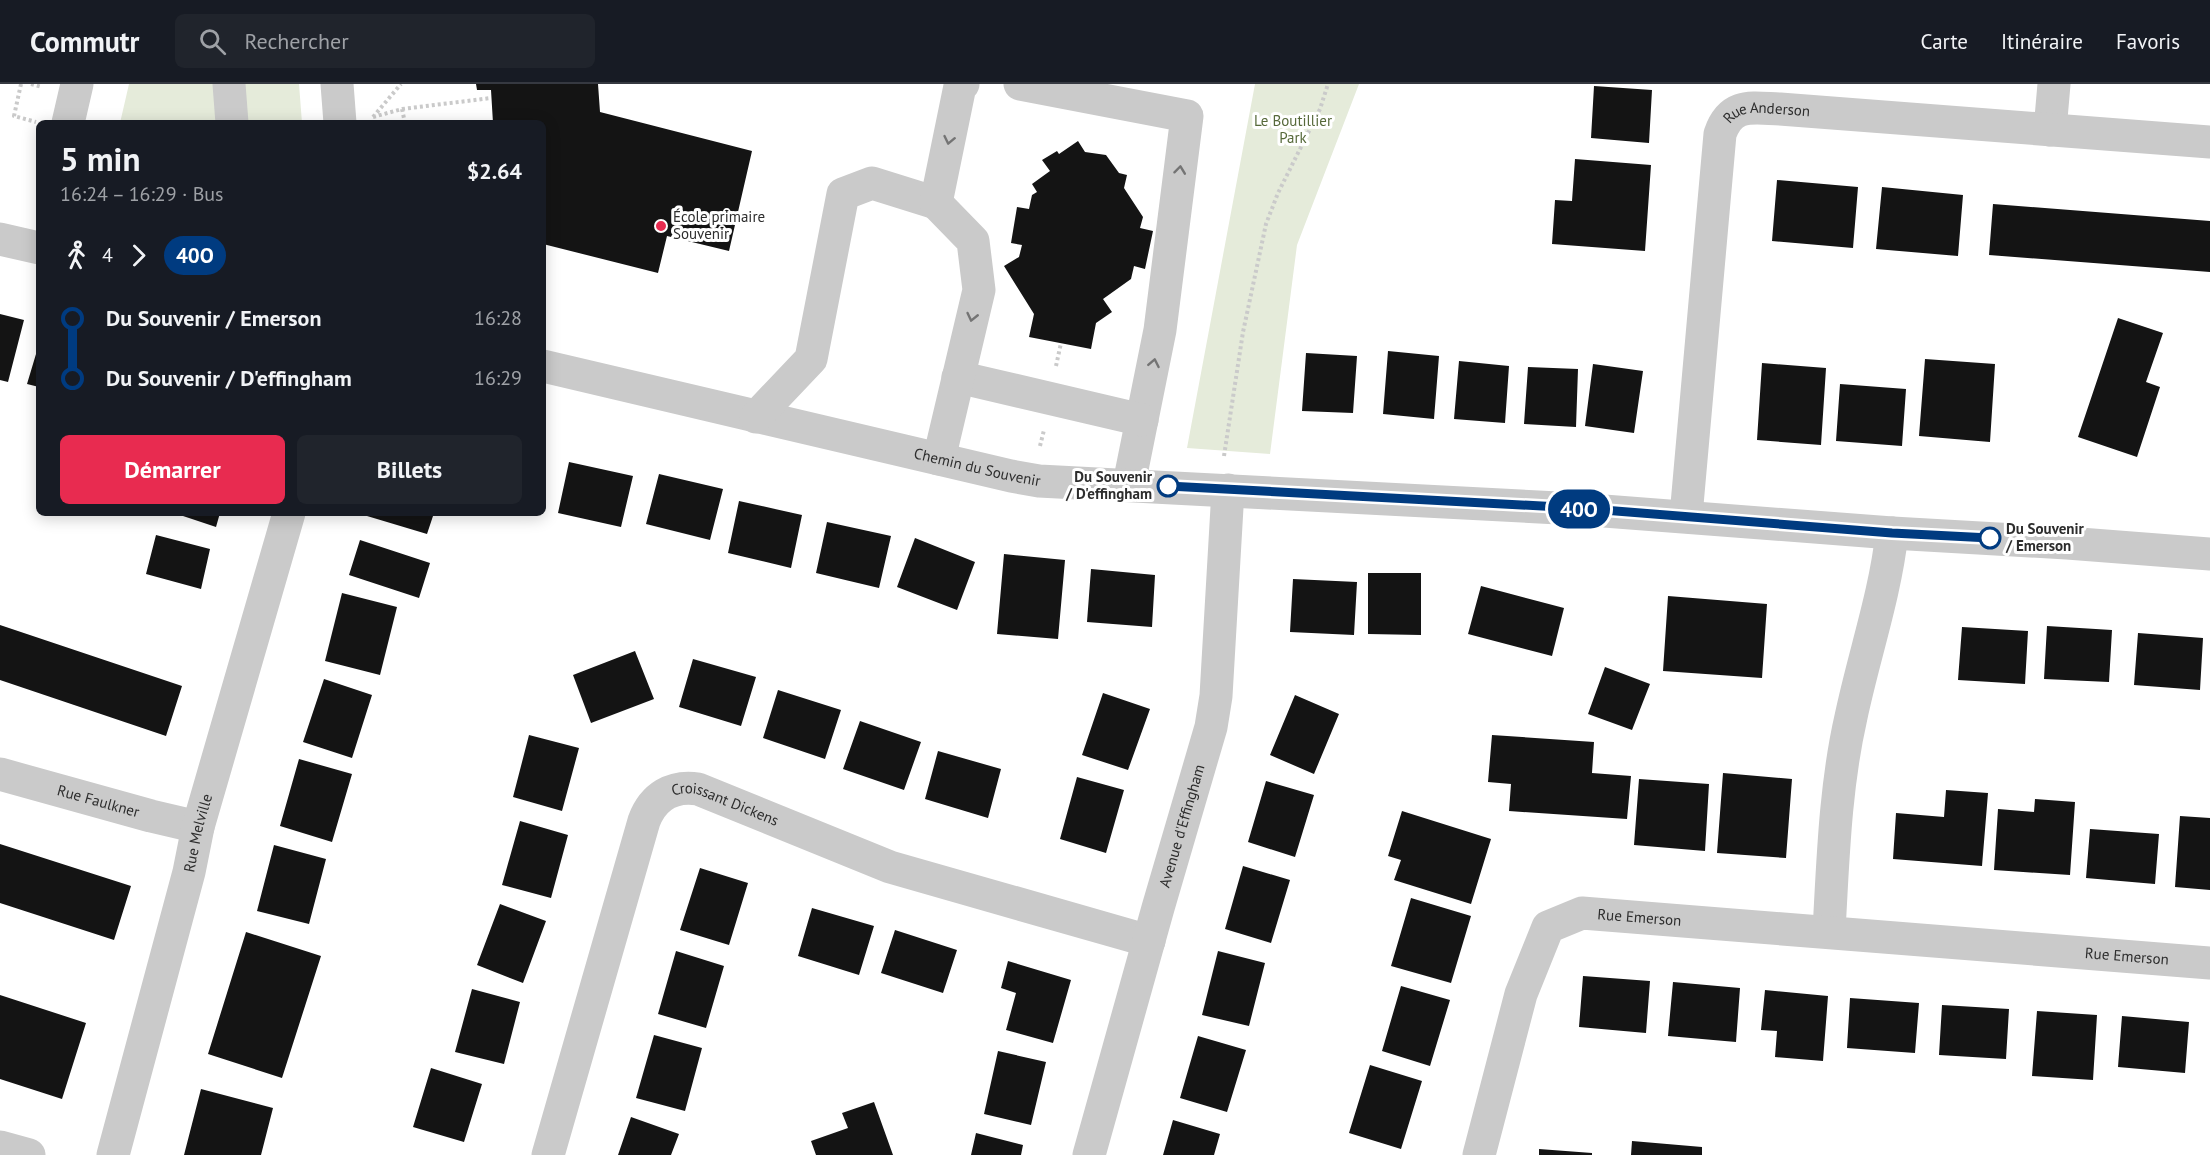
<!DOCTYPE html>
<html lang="fr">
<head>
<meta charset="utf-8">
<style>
  :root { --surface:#171b24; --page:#20242c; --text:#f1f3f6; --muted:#9ea1a6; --line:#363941; --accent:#e82b50 }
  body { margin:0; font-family:"PT Sans",sans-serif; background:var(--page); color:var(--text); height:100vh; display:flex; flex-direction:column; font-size:22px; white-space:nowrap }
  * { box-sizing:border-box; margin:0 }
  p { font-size:20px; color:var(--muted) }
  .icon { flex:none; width:33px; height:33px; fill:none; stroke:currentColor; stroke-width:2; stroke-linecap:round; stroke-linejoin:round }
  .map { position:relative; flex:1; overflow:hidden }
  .side { position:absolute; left:36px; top:36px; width:510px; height:396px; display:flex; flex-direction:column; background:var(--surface); border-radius:9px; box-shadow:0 3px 15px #0003 }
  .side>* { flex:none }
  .badge { padding:0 12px; border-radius:20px; font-size:21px; line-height:39px }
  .map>.badge { position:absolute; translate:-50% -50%; box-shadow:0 0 0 3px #fff }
  .legs { display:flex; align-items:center; gap:9px; height:66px; padding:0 24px; font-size:20px }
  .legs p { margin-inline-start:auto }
  .head { display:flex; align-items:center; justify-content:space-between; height:102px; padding:0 24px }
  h1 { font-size:33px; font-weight:700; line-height:45px }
  .primary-button { display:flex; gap:12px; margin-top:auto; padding:12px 24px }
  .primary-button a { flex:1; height:69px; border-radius:9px; background:var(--accent); color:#fff; font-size:24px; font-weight:700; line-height:69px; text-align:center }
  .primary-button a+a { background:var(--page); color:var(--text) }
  ul { padding:0 24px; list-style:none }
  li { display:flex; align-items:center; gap:21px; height:60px; font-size:22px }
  li i { display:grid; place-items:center; width:9px; height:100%; margin:0 8px; background:currentColor }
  li i::after { content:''; width:15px; height:15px; margin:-8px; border:4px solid; border-radius:50%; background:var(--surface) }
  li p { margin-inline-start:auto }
  li:first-child i { background:linear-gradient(#0000 50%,currentColor 0) }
  li:last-child i { background:linear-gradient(currentColor 50%,#0000 0) }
  header { display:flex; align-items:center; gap:36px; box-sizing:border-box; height:84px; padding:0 30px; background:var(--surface); border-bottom:2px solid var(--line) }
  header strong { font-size:28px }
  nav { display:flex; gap:33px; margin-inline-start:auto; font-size:21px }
  .search { width:420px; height:54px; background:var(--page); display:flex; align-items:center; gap:15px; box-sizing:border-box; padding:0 21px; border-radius:9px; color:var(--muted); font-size:22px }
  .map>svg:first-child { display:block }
  .green { fill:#e5ebda }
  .building { fill:#141414 }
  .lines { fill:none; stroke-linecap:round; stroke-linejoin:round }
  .path { stroke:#cacaca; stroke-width:4; stroke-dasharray:3 3; stroke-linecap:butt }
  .minor { stroke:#cacaca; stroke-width:33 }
  .oneway { stroke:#747474 }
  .line-1-casing { stroke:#fff; stroke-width:14 }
  .line-1 { stroke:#003b80; stroke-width:9 }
  .poi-dot { fill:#e82b50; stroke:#fff; stroke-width:2 }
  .stop-1-dot { fill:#fff; stroke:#003b80; stroke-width:3 }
  .labels { text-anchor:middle; stroke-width:6; stroke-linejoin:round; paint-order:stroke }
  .street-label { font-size:15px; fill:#2d2d2d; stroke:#fff }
  .park-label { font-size:15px; fill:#56693a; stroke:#fff }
  .poi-label { font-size:15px; fill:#2d2d2d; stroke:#fff; text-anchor:start }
  .stop-label { font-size:15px; font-weight:bold; fill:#2d2d2d; stroke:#fff; text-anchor:end }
</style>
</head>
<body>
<header>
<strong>Commutr</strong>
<div class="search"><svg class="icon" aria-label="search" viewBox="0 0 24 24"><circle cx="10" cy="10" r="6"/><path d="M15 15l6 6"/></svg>Rechercher</div>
<nav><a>Carte</a><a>Itinéraire</a><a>Favoris</a></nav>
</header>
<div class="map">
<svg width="2210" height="1071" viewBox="0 0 2210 1071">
  <rect width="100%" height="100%" fill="#fff"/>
  <path class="green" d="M129,0H299L302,39H120Z
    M1255,0H1359L1297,161L1270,370L1187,364Z"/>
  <path class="building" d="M476,0H598L600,28L752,67L729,167L667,152L658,189L543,160V39H493L491,6H477Z
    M1594,2L1652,6L1649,59L1591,54Z
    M1078,57L1085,68L1106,71L1119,89L1127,91L1124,104L1143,133L1140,144L1153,147L1145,185L1134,182L1131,195L1103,215L1112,228L1096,239L1091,265L1029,253L1034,230L1004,182L1019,173L1022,161L1011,159L1017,123L1029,125L1032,111L1037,108L1032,100L1050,87L1042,76L1057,67L1059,70Z
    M1575,75L1651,81L1645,167L1552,160L1555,116L1572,117Z
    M1777,96L1858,103L1853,164L1772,157Z
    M1882,103L1963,111L1958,172L1876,165Z
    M1993,120L2210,137V188L1989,171Z
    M0,230L24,236L8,298L0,296Z
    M2118,234L2163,249L2146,298L2160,303L2137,373L2078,353Z
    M39,260V303L27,300Z
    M1388,267L1439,272L1434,335L1383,330Z
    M1306,269L1357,272L1353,329L1302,327Z
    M1925,275L1995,280L1990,358L1919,352Z
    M1459,277L1509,282L1505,339L1454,335Z
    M1762,279L1826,284L1821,361L1757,356Z
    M1593,280L1643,287L1634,349L1585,342Z
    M1528,283L1578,285L1576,343L1524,340Z
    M1840,300L1906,305L1902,362L1836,357Z
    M569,378L633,392L621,443L558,429Z
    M659,390L723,405L710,456L646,440Z
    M739,417L802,431L791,484L728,469Z
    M174,429H220L216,443Z
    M368,429H434L427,450L367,432Z
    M827,438L891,452L879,504L816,489Z
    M156,451L210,465L201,505L146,490Z
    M915,454L975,478L957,526L897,503Z
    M360,456L430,479L419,514L349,491Z
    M1004,470L1065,476L1058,555L997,550Z
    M1091,485L1155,491L1152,543L1087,538Z
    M1368,489H1421V551L1368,550Z
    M1293,495L1357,498L1354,551L1290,548Z
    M1481,502L1564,524L1552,572L1468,550Z
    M342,509L397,523L380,591L325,577Z
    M1668,512L1767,520L1762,594L1663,587Z
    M0,541L182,602L166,652L0,596Z
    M2047,542L2112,546L2109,598L2044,595Z
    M1962,543L2028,547L2025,600L1958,596Z
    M2138,549L2203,554L2200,606L2134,601Z
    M635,567L654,615L591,639L573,591Z
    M693,575L756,593L741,642L679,623Z
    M1605,583L1650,600L1632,646L1588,630Z
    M324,595L372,611L352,674L303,658Z
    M778,606L841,626L825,675L763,654Z
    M1103,609L1150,625L1128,686L1082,671Z
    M1295,611L1339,630L1314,690L1270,671Z
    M860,637L921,658L904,706L843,685Z
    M529,651L579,664L562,727L513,713Z
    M1492,651L1594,658L1592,689L1631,692L1627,735L1509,727L1511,700L1488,698Z
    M938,667L1001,685L988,734L925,715Z
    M299,675L352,690L332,758L280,742Z
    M1723,689L1792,695L1786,774L1717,769Z
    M1077,693L1124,706L1106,769L1060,755Z
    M1639,695L1709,700L1705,767L1634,761Z
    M1266,697L1314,711L1295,773L1248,758Z
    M1946,706L1988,709L1982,782L1893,775L1896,729L1944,733Z
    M2035,715L2075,718L2070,791L1994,786L1998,725L2034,728Z
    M1402,727L1491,755L1471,820L1394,796L1401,776L1388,772Z
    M2180,732L2210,734V806L2175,803Z
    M520,737L568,751L551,814L502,801Z
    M2090,745L2159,750L2155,800L2086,794Z
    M0,760L131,802L114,856L0,819Z
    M274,761L326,775L309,840L257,827Z
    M1243,782L1290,796L1271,859L1225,845Z
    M700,784L748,799L729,861L680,846Z
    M1411,814L1471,832L1451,899L1391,882Z
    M500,820L546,837L523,899L477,881Z
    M812,824L874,842L859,891L798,872Z
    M895,846L957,866L943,909L881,889Z
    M246,848L321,872L282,994L208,970Z
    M676,867L724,882L706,944L658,930Z
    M1218,867L1265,879L1249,942L1202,931Z
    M1008,877L1071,896L1053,959L1006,946L1016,909L1001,904Z
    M1583,892L1650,897L1646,949L1579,943Z
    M1673,898L1740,904L1736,958L1668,952Z
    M1401,902L1450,916L1430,982L1382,967Z
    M472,905L520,918L504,980L455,968Z
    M1765,906L1828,912L1823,977L1775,973L1777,947L1761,946Z
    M0,911L86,939L62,1015L0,995Z
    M1850,914L1919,919L1915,969L1847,964Z
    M1942,921L2009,925L2006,975L1939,971Z
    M2037,927L2097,931L2093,996L2032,992Z
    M2122,932L2189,938L2185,989L2118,983Z
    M654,951L702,964L685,1027L636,1014Z
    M1198,952L1246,966L1227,1028L1180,1014Z
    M998,967L1046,978L1031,1041L984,1030Z
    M1370,981L1422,997L1401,1065L1349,1049Z
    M431,984L482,1000L464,1058L413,1043Z
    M201,1005L273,1024L261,1071H184Z
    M874,1018L893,1071H816L811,1057L848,1044L842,1029Z
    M631,1033L679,1050L671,1071H618Z
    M1173,1036L1220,1050L1214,1071H1163Z
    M976,1049L1023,1061L1021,1071H971Z
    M1632,1057L1702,1063V1071H1631Z
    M1539,1065L1592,1069V1071H1539Z"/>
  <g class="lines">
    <path class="path" d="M21,0L14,32L36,38
      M31,0L42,3
      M402,25L491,14
      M373,33L402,25L405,39
      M373,33L401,0
      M1056,282L1061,259
      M1040,362L1044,346
      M1224,372L1243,248L1266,140L1278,109L1320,25L1328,0"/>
    <g class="minor">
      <path d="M229,0L232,39"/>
      <path d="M337,0L340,39"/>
      <path d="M1020,0L1187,32L1160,246L1129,400"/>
      <path d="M68,39L77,0"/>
      <path d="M2050,46L2054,0"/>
      <path d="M0,155L39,164"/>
      <path id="s1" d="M543,282L1011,392L1039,397L1578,425L1892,449L2067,459L2210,470"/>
      <path d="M958,293L1142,336"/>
      <path d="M756,333L811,275L843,110L872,99L936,119"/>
      <path d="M939,375L979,206L973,157L936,119L960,2L963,0"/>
      <path id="s2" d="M1686,432L1720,50C1731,18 1752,24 1780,25L2210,58"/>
      <path id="s3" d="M0,690L151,732L198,743"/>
      <path d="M1829,847C1833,776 1835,703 1851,633C1864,571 1885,512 1892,449"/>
      <path d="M0,1063L29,1071"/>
      <path id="s4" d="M113,1071L189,788L198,743L289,429"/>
      <path id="s5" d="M548,1071L644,737C653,713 672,701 698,705L890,783L1149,857"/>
      <path id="s6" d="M1089,1071L1158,824L1211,643L1216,612L1228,406"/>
      <path id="s7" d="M1479,1071L1521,910L1548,843L1582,829L2210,879"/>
    </g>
  </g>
  <defs><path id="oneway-chevron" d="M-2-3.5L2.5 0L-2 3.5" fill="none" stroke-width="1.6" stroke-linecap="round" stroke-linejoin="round" transform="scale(1.5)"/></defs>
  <g class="oneway">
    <use href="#oneway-chevron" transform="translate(949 56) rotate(102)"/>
    <use href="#oneway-chevron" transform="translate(1180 86) rotate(-83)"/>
    <use href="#oneway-chevron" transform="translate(972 233) rotate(103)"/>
    <use href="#oneway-chevron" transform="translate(1154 279) rotate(-79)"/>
  </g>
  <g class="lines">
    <defs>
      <path id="line-1" d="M1168,402L1578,424L1892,449L1990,454"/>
    </defs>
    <use href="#line-1" class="line-1-casing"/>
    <use href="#line-1" class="line-1"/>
  </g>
  <circle class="poi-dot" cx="661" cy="142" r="6"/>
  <g class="stop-1-dot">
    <circle cx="1168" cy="402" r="10"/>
    <circle cx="1990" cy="454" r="10"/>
  </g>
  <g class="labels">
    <g class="street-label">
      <text dy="5" stroke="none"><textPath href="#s2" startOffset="442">Rue Anderson</textPath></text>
      <text dy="5" stroke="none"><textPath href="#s1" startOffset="446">Chemin du Souvenir</textPath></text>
      <text dy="5" stroke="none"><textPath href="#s3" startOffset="102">Rue Faulkner</textPath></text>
      <text dy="5" stroke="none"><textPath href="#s5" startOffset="446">Croissant Dickens</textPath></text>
      <text dy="5" stroke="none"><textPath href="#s6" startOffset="342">Avenue d'Effingham</textPath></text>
      <text dy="5" stroke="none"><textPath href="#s4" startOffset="333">Rue Melville</textPath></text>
      <text dy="5" stroke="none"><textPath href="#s7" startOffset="333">Rue Emerson</textPath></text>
      <text dy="5" stroke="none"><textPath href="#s7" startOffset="822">Rue Emerson</textPath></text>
    </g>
    <g class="park-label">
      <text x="1293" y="42">Le Boutillier<tspan x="1293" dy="17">Park</tspan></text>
    </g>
    <g class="poi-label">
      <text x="673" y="138">École primaire<tspan x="673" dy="17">Souvenir</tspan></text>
    </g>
    <g class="stop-label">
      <text x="1152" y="398">Du Souvenir<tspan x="1152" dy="17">/ D'effingham</tspan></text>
      <text x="2006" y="450" text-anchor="start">Du Souvenir<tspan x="2006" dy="17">/ Emerson</tspan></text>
    </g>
  </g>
</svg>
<b class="badge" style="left:1579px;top:425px;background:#003b80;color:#fff">40O</b>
<section class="side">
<div class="head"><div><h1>5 min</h1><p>16:24 – 16:29 · Bus</p></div><b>$2.64</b></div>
<div class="legs"><svg class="icon" aria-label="walk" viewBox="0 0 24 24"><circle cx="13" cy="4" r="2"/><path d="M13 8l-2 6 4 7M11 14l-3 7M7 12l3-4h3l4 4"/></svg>4<svg class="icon" aria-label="forward" viewBox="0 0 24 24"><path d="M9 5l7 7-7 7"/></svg><b class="badge" style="background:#003b80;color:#fff">40O</b></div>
<ul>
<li><i style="color:#003b80"></i><b>Du Souvenir / Emerson</b><p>16:28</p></li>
<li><i style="color:#003b80"></i><b>Du Souvenir / D'effingham</b><p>16:29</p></li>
</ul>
<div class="primary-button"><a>Démarrer</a><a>Billets</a></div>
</section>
</div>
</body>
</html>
